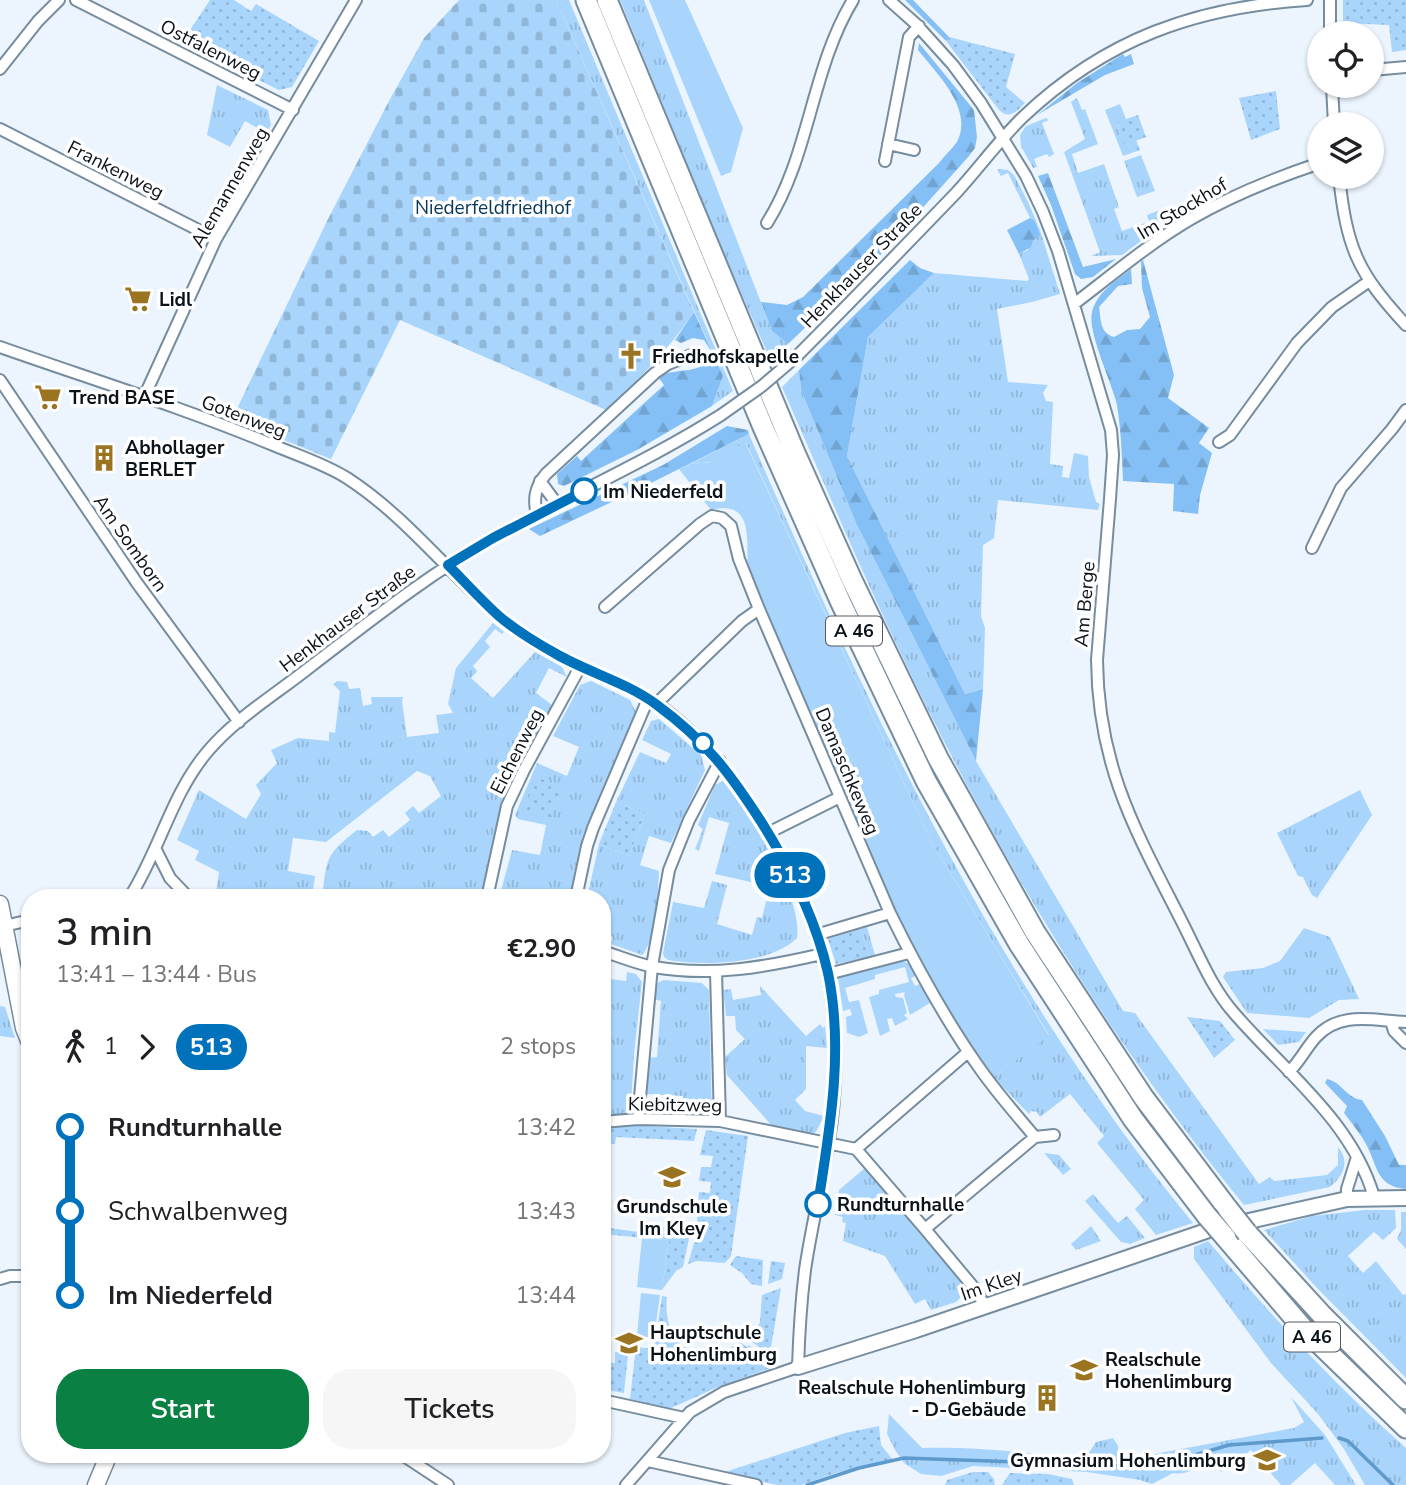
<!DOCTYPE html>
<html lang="en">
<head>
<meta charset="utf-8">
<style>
  :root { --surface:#fff; --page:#f6f6f6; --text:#202124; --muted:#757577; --accent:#0b8043 }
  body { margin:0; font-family:"Nunito Sans",sans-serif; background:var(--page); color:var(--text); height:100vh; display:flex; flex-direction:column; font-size:26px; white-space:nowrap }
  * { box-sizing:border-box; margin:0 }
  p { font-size:23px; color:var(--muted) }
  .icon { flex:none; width:38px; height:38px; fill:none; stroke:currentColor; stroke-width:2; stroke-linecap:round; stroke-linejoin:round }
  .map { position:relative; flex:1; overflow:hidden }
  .details { position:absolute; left:21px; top:889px; width:590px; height:574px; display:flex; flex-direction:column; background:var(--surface); border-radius:28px; box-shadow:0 2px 5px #0004 }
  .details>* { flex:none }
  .badge { padding:0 14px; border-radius:23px; font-size:24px; line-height:46px }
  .buttons { position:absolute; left:1307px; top:21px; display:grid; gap:14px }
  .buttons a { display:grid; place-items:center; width:77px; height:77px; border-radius:50%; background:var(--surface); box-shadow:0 2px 5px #0004; font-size:35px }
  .map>.badge { position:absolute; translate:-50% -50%; box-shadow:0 0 0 4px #fff }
  .legs { display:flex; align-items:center; gap:10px; height:77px; padding:0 35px; font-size:23px }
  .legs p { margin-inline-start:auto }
  .summary { display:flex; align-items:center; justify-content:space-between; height:119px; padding:0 35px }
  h1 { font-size:38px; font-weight:600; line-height:52px }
  .button { display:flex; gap:14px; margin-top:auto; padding:14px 35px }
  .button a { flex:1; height:80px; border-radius:28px; background:var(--accent); color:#fff; font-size:28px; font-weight:600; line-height:80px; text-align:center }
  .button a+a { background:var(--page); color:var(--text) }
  ul { padding:0 35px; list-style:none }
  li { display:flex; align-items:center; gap:24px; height:84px; font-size:26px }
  li i { display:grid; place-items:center; width:10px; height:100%; margin:0 9px; background:currentColor }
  li i::after { content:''; width:18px; height:18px; margin:-9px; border:5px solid; border-radius:50%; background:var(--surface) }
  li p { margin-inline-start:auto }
  li:first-child i { background:linear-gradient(#0000 50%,currentColor 0) }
  li:last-child i { background:linear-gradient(currentColor 50%,#0000 0) }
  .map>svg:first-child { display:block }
  .grass { fill:url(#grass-tufts) }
  .forest { fill:url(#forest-firs) }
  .cemetery { fill:url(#cemetery-stones) }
  .park { fill:url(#park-dots) }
  .garden { fill:#a9d5fd }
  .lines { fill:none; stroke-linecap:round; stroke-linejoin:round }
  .stream { stroke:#5f9acd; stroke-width:3.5 }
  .minor-casing { stroke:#768c9f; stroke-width:14 }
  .tertiary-casing { stroke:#768c9f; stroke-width:18 }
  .secondary-casing { stroke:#768c9f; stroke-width:19 }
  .motorway-casing { stroke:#768c9f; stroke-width:23 }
  .minor { stroke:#fff; stroke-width:10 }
  .tertiary { stroke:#fff; stroke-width:14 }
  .secondary { stroke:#fff; stroke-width:16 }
  .motorway { stroke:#fff; stroke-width:19 }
  .minor-bridge-casing { stroke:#768c9f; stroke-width:14; stroke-linecap:butt }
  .motorway-bridge-casing { stroke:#768c9f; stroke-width:23; stroke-linecap:butt }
  .minor-bridge { stroke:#fff; stroke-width:10 }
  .motorway-bridge { stroke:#fff; stroke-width:19 }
  .line-1-casing { stroke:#fff; stroke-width:16 }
  .line-1 { stroke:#0072bc; stroke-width:10 }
  .stop-1-dot { fill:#fff; stroke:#0072bc; stroke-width:3.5 }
  .labels { text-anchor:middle; stroke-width:7; stroke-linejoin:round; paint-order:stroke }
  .shield { fill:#fff; stroke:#54595f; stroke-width:2 }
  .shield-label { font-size:18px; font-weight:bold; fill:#0a121a }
  .street-label { font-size:19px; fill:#0a121a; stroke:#fff }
  .park-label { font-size:19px; fill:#063658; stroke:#fff }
  .poi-label { font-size:19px; font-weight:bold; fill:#0a121a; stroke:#fff; text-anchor:start }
  .stop-label { font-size:19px; font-weight:bold; fill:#0a121a; stroke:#fff; text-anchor:start }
</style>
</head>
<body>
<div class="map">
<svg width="1406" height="1485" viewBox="0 0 1406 1485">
  <defs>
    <pattern id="grass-tufts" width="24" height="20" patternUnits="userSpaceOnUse" patternTransform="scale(1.75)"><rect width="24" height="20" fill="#a9d5fd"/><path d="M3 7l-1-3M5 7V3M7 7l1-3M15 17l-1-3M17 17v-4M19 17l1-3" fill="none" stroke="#90b6d8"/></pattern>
    <pattern id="forest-firs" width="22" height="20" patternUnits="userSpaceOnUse" patternTransform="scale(1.75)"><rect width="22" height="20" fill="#84c0f5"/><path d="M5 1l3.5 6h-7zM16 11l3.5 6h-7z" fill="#71a4d1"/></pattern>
    <pattern id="cemetery-stones" width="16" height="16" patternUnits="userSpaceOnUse" patternTransform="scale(1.75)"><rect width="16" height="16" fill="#a9d5fd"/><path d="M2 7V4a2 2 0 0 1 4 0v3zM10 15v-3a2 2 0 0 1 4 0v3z" fill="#90b6d8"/></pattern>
    <pattern id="park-dots" width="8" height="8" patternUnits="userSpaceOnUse" patternTransform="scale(1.75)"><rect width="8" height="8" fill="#a9d5fd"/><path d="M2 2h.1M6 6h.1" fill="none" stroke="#90b6d8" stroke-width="1.8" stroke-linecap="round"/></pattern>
  </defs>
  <rect width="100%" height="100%" fill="#ecf5fe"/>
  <path class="grass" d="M556,0H569L733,391L712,406L723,376Z
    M620,0H644L772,331L788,344L770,359L721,247Z
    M217,85L268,110L271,125L266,133L245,121L230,147L207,135Z
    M1077,98L1082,110L1085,109L1098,144L1072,154L1078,173L1104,164L1119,207L1114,209L1122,231L1145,223L1149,235L1122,255L1091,256L1100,252L1064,152L1085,139L1071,102Z
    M1120,104L1126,119L1117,123L1126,144L1136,140L1140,150L1123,156L1105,110Z
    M1046,118L1049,120L1042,123L1054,154L1049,157L1047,154L1034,159L1037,167L1033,168L1021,146L1020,135L1026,126Z
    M1141,155L1155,191L1137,197L1124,161Z
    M999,169L1008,170L1014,175L1028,202L1040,230L1060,294L1032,302L997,309L1008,382L1048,385L1043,393L1046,401L1053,402L1050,464L1063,466L1062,477L1069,478L1074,453L1088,456L1089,477L1096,502L1100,504L1098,510L998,500L994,538L983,545L981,616L985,628L983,689L965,694L847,456L868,337L934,273L1027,281L1029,279L1019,254L1028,250L1034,220L1030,218L1008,173L1001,176L997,170Z
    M1160,210L1164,214L1157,217L1160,226L1153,232L1147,215Z
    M799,370L801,390L856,523L976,761L1123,1011L1135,1013L1259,1184L1270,1177L1274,1181L1327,1175L1338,1165V1147C1350,1161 1344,1176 1330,1187L1244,1205C1108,1039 995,852 903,658C860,569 822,478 782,387Z
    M749,434C869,711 1000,988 1193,1223L1156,1235L1135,1209L1144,1200L1097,1143L1104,1136L1070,1094L1040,1117L1037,1112L1031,1111L1029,1114L993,1077L1049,1035L932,843L746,443L713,462L690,464Z
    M493,623L504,632L502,634L495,629L485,641L490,647L473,666L477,671L471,678L493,698L535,652L562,667L567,677L549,668L536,693L552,705L505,802L484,895L474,898L444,894H409L373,898H322C327,858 325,855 357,830L368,831L373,837L383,830L389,837L410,820L405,813L413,806L419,813L441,796L430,776L417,771L326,842L293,838L288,871L315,876L312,898H242L216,893L219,872L195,860L199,851L177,840L199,790L246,819L261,794L256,785L277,763L271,750L298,738L329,741V732L335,733L340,691L333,684L337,681L347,682L349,689L360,688L363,706L372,704L371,697H403L402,701L407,737L439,733L436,715L453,713L448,704L456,668Z
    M591,681L630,700L637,714L597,806C579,833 576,866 570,898H529V895L512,889L508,898H499L512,850L540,855L546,825L518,819L515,815L537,763L567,776L579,747L553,736L580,685Z
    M659,719L701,755L705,770L671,843L649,836L640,865L659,871C658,893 657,939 642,955L611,944L613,937L604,933L608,924L602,922V898H587L599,844L629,856L645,814L616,802L640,752L666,763L671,754L642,740L651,721Z
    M723,781C749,815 803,895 797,938C770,965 703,966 668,960L664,957L663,953L673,902L704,908L712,881L727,885L717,924L752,935L757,917L762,918L766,901L772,902L773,887L715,874L729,823L709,817L699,851L695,849L703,829L698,825L715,785Z
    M1360,790L1372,815L1317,898L1312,895L1303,877L1298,876L1277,833Z
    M867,927L875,955L869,957L861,929Z
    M1304,928L1330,937L1359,999L1339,1000L1309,1018L1247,1013L1223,977L1226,972L1263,968L1280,961Z
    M627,972L636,974L642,982L634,1054L631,1108L623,1117L602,1118V978L626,981Z
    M664,980L702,983L709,990L712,1118L682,1117L683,1096L646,1094L648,1058L657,1057L661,1001L653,999L655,984Z
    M760,986L806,1036L820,1024L823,1028L825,1026L827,1048L806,1046V1089L795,1100L805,1111L824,1116L816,1132L809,1135L773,1127L727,1075L725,1057L745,1039L736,1030L735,1016H726L723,990L731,989L733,1000L761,995Z
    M0,1006L5,1007L15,1038L0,1036Z
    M1263,1029L1306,1032L1299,1042L1278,1045Z
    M1044,1153L1059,1155L1071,1169L1063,1175Z
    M865,1168L960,1281L962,1296L956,1302L931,1310L925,1299L915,1304L885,1256L843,1241L846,1223L842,1222L843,1217L835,1215L839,1190Z
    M1093,1194L1118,1223L1127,1216L1145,1238L1130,1244L1121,1242L1085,1201Z
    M1365,1210H1395L1396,1228L1383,1240L1374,1232L1348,1256L1363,1273L1376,1261L1403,1295L1406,1294V1378L1317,1288L1264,1230L1312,1216Z
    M1401,1212H1406V1249L1397,1239L1401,1230Z
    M1091,1226L1101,1241L1076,1250L1071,1244Z
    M1208,1241C1270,1314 1334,1385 1406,1448V1485H1365L1344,1449L1318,1414L1271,1363L1194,1259V1247Z
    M1291,1397L1325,1435L1356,1485H1335L1315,1463L1290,1485H1281L1251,1450L1221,1472L1208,1458C1198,1467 1187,1476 1173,1473L1152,1484L1140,1480L1087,1472L973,1466L941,1476L921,1474L904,1463L895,1450L887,1434L889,1414L922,1448C976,1446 1031,1453 1084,1460L1096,1442L1113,1438L1118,1446V1453L1133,1458L1294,1428L1304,1422Z"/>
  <path class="forest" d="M905,0H913L949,37L946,41Z
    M919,43L974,110L977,137L975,148L969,156L876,260L788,344L772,331L761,302L787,305L803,297L939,163C944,156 952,149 957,142C974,109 937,74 918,50Z
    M1123,54L1125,57L1131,54L1134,64L1105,75L1037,115L1077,83Z
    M1048,173L1083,267L1116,259L1093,277L1081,279L1075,274L1051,205L1038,176Z
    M1030,218L1034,220L1040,234L1039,237L1033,240L1031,247L1019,254L1007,230Z
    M910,260L920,268L934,273L868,337L847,456L965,694L983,689L976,761L856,523L801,390L799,370Z
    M1143,260L1174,375L1168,398L1209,428L1199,443L1212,453L1200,495L1198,514L1173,511L1174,484L1123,481C1122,455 1121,431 1117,405C1112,383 1087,332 1092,312C1097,292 1116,281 1131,269L1132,284L1118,286L1099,307C1101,320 1100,333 1114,337L1127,330L1140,329L1150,317L1142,288L1141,262Z
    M694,312L723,376L712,406L637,450L564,486L558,484L557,474L577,456L581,461L664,385L658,377C674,368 692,374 707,363L711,351L704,340L693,338L681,343L675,340Z
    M727,426L748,430L749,434L639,489L540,536L529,529L663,465Z
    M1327,1079C1342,1082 1346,1098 1362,1100L1385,1136L1399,1165H1406V1189C1376,1186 1378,1167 1367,1146C1361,1134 1352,1124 1344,1113L1347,1106L1325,1083Z"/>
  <path class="cemetery" d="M459,0H556L694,312C667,351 640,379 606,410L400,320L331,459L232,419L329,217L389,101L424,38Z"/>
  <path class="park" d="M210,0H234L251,11L256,4L319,41L292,87L279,90L182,42Z
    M1343,0H1406V50L1392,52L1389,25L1343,23Z
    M949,37L1015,54L1006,87L1025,103C1017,111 1010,120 999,110L946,41Z
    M1276,91L1280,129L1251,140L1239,98Z
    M1138,115L1146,137L1125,145L1117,122Z
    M537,777L563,788L550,820L524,809Z
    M616,802L645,814L629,856L599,844Z
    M861,929L869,957L836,964L828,939Z
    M1187,1017L1220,1021L1235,1040L1214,1058Z
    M629,1125L697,1129L694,1141L616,1137L615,1144L602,1143V1127Z
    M706,1130L748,1136L731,1256L725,1263L697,1261L688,1264L696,1236L699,1192L710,1193L711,1182L699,1181L701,1167H711L713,1156L700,1155Z
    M647,1226L691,1229L683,1267L676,1271L662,1290L669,1240L602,1234V1227L646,1233Z
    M736,1256L763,1260L762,1286L751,1284L742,1273L730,1265Z
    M771,1261L785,1263L782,1279L768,1284Z
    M781,1288L771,1347L765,1351L752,1342L760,1322L762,1295Z
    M662,1296L667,1297C662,1346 698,1370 740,1342L747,1347L749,1345L762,1355L761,1358L773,1367L718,1387L669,1409L630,1399L636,1347L654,1349Z
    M621,1335L630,1336L624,1393L602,1389V1362L615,1363V1352H620Z
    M879,1426L881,1445L893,1460L836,1473L801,1485H777L722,1473L845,1433Z
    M973,1472H988L994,1479L995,1485H945L947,1480Z
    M1010,1473L1048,1474L1072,1479L1074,1485H1002Z"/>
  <path class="garden" d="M649,0H685L743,128L731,172L721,176Z
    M745,442L932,843L1049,1036L993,1077L944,1005L891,907L748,568C746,539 754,499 711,510L679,469L690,464L713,462Z
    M901,960L911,965L915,976L911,978L915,986L920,984L930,1003L910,1015L904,995L905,992L895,994L896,997L903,998L907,1013L904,1015L908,1019L895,1026L892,1018L887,1019L890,1031L880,1036L869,997L879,994V990L909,982L905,967L875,975V979L845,988L849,1002L859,1000L868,1033L859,1037L847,1033L846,1017L852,1015L850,1009L843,1011L838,978Z
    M642,1238L669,1240L662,1290L637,1287Z
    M641,1293L660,1295L654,1338L637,1336Z"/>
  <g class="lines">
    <path class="stream" d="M1339,1438L1348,1441L1393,1485
      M807,1485L859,1468L904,1458L1154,1467L1229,1445L1322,1438"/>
    <defs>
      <path id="minor" d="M76,0L293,110
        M889,0L916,24L953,65L981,103L1026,176L1043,212L1058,251L1111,430L1113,455L1110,499L1097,660C1098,766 1135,830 1181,920C1197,951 1211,987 1234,1013C1284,1071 1352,1121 1374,1197
        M1330,0V33
        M0,69L38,21L59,0
        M1372,70L1406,67
        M1332,86L1334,124
        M0,129L216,239
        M888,144L914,150
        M885,161L909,37L919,26
        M1339,177C1347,248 1357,272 1406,325
        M767,223C810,155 811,69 853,0
        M1074,304C1112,275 1150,243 1191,219C1232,195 1275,178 1320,163
        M0,347C91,379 184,408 273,445C297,455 325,464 347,478C415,522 460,590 525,636C564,663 610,676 651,700C728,747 812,888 828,976C838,1030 838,1091 828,1146C821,1188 811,1229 805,1270C801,1302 799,1335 798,1367L724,1392L690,1412L626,1485
        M796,357C850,303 903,248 956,193C979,168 999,140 1023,117C1105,39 1196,7 1307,0
        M0,380L137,583L239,722
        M144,397L216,239L356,0
        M1219,442L1230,435L1297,343L1332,307L1368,282
        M540,481L557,504
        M537,515C533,499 535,487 546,474L655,373L668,364L691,355
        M1312,548L1341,488L1392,429L1406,410
        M605,607L700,524L712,516L722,518L731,526L739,559L759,609L890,913C917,968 947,1023 983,1073C999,1095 1017,1116 1035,1137L1054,1135
        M656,704L742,621L759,609
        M768,833L840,797
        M156,850L170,878L189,898
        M131,895L171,898
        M120,898L131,895C160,849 172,793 208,751C236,718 276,694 310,667C369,622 427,575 492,539C567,496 647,462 721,415
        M487,898L507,806L524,770L580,667
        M576,898L587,846L593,828L648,699
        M4,926L30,920
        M816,935L890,913
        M602,951C619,956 637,964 654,967C712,977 766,967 822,954
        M716,971L720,1121
        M828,974L909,953
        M1391,1021L1394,1031L1406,1043
        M1289,1072C1300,1061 1306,1048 1316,1037C1341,1010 1374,1021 1406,1022
        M638,1119L652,966L669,870L689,820L720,761
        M602,1122L638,1119L720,1121L856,1149L925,1229L975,1289L985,1306
        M856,1149L968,1052
        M1347,1199V1189L1357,1157
        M925,1229L1035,1137
        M0,1279L10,1276H30
        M602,1400L684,1418
        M401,1454L448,1485
        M648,1461L756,1485"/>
      <path id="tertiary" d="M798,1367L916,1330L1209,1230L1347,1199L1406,1198"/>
      <path id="secondary" d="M0,904L24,1028L30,1043
        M96,1485L109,1454"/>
      <path id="motorway" d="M586,0L763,427L841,603L926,781L1019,944L1133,1119L1207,1216
        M607,0L795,453L852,580L938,758L1035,932L1144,1098L1228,1209
        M1247,1233L1322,1315L1406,1399
        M1226,1238L1302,1327L1406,1428"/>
    </defs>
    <use href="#minor" class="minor-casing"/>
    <use href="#tertiary" class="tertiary-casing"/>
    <use href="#secondary" class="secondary-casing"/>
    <use href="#motorway" class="motorway-casing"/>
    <use href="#minor" class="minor"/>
    <use href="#tertiary" class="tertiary"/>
    <use href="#secondary" class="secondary"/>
    <use href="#motorway" class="motorway"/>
    <defs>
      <path id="minor-bridge" d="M721,415L762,386L796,357"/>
      <path id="motorway-bridge" d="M1228,1209L1247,1233
        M1207,1216L1226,1238"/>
    </defs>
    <use href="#minor-bridge" class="minor-bridge-casing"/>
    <use href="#motorway-bridge" class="motorway-bridge-casing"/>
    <use href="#minor-bridge" class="minor-bridge"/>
    <use href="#motorway-bridge" class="motorway-bridge"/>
  </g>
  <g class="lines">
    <defs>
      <path id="line-1" d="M584,491L493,538L448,565C465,582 482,601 500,617C518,632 538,644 558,655C590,673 628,683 657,705C706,741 730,773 762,823C790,868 816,920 828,973C844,1049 830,1128 818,1204"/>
    </defs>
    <use href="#line-1" class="line-1-casing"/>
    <use href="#line-1" class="line-1"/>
  </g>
  <defs>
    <symbol id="supermarket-bare" viewBox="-9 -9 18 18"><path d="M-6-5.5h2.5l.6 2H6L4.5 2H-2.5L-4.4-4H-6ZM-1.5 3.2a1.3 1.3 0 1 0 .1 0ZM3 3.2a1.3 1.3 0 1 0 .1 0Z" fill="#9a7420" stroke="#fff" stroke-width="2.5" paint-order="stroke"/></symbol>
    <symbol id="church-bare" viewBox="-9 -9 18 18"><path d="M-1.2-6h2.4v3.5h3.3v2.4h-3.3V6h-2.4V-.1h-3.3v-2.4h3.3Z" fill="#9a7420" stroke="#fff" stroke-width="2.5" paint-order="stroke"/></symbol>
    <symbol id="building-bare" viewBox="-9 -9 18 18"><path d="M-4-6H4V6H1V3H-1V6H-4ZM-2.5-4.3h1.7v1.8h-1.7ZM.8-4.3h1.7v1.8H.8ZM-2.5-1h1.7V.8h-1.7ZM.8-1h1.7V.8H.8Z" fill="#9a7420" stroke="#fff" stroke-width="2.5" paint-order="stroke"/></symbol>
    <symbol id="school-bare" viewBox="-9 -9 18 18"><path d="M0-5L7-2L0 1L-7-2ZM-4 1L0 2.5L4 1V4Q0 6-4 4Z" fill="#9a7420" stroke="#fff" stroke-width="2.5" paint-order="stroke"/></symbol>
  </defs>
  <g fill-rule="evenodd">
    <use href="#supermarket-bare" x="119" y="280" width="38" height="38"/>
    <use href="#church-bare" x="612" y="337" width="38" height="38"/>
    <use href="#supermarket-bare" x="29" y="378" width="38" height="38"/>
    <use href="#building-bare" x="85" y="439" width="38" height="38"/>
    <use href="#school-bare" x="653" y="1158" width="38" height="38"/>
    <use href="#school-bare" x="610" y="1324" width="38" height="38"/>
    <use href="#school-bare" x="1065" y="1351" width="38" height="38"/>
    <use href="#building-bare" x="1028" y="1379" width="38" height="38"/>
    <use href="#school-bare" x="1248" y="1441" width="38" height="38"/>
  </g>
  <g class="stop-1-dot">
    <circle cx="584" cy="491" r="12"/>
    <circle cx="703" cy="743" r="9"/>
    <circle cx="818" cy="1204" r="12"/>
  </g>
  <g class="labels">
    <g class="shield">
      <rect x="826" y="616.5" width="56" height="29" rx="5"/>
      <rect x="1284" y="1322.5" width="56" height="29" rx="5"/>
    </g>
    <g class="shield-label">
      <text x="854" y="637">A 46</text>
      <text x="1312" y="1343">A 46</text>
    </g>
    <g class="street-label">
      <text transform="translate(211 49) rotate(27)" y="7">Ostfalenweg</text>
      <text transform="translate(116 169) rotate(27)" y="7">Frankenweg</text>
      <text transform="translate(229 187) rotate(-60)" y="7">Alemannenweg</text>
      <text transform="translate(1182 208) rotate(-31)" y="7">Im Stockhof</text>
      <text transform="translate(861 265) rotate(-46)" y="7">Henkhauser Straße</text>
      <text transform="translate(244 416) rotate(21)" y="7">Gotenweg</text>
      <text transform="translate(131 543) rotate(55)" y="7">Am Somborn</text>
      <text transform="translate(1084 604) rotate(-85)" y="7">Am Berge</text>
      <text transform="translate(347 618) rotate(-37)" y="7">Henkhauser Straße</text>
      <text transform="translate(516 751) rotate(-63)" y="7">Eichenweg</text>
      <text transform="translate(848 771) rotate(67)" y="7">Damaschkeweg</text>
      <text transform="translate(675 1104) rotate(1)" y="7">Kiebitzweg</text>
      <text transform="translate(991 1284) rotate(-19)" y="7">Im Kley</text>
    </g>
    <g class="park-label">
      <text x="493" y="214">Niederfeldfriedhof</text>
    </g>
    <g class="poi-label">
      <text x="159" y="306">Lidl</text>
      <text x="652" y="363">Friedhofskapelle</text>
      <text x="69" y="404">Trend BASE</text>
      <text x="125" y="454">Abhollager<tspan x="125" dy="22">BERLET</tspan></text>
      <text x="672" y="1213" text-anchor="middle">Grundschule<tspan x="672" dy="22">Im Kley</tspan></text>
      <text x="650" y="1339">Hauptschule<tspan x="650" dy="22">Hohenlimburg</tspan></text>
      <text x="1105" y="1366">Realschule<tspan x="1105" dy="22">Hohenlimburg</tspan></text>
      <text x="1026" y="1394" text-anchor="end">Realschule Hohenlimburg<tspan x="1026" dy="22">- D-Gebäude</tspan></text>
      <text x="1246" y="1467" text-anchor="end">Gymnasium Hohenlimburg</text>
    </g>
    <g class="stop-label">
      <text x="603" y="498">Im Niederfeld</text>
      <text x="837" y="1211">Rundturnhalle</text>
    </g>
  </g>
</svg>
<div class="buttons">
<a><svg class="icon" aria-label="locate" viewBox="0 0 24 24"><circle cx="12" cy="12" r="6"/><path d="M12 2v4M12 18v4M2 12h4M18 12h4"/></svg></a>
<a><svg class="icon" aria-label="layers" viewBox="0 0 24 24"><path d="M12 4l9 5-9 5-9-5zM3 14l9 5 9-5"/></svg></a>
</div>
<b class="badge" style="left:790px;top:875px;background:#0072bc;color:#fff">513</b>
<section class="details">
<div class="summary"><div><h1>3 min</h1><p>13:41 – 13:44 · Bus</p></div><b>€2.90</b></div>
<div class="legs"><svg class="icon" aria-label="walk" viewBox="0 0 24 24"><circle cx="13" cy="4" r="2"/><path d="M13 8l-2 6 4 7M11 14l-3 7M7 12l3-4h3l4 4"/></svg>1<svg class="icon" aria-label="forward" viewBox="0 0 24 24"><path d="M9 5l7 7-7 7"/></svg><b class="badge" style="background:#0072bc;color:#fff">513</b><p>2 stops</p></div>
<ul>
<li><i style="color:#0072bc"></i><b>Rundturnhalle</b><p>13:42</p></li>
<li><i style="color:#0072bc"></i><span>Schwalbenweg</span><p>13:43</p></li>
<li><i style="color:#0072bc"></i><b>Im Niederfeld</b><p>13:44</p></li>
</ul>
<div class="button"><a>Start</a><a>Tickets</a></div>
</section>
</div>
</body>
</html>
